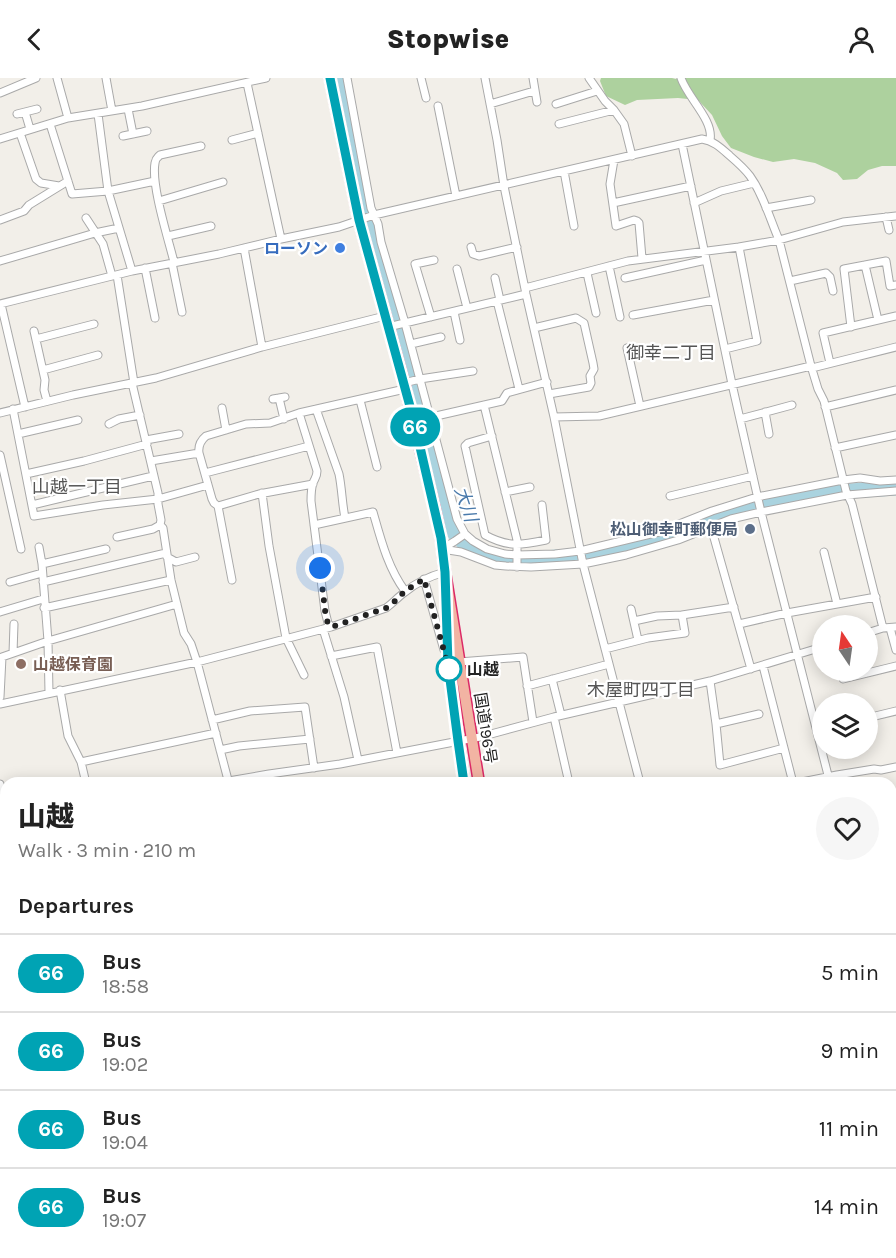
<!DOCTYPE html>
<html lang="en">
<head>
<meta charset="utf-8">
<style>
  :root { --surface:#fff; --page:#f6f6f6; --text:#222; --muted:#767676; --line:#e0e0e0 }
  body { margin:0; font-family:Karla,"Noto Sans JP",sans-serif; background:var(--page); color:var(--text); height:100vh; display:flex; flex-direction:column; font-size:22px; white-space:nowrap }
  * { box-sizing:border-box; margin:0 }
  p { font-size:20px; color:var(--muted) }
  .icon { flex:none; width:33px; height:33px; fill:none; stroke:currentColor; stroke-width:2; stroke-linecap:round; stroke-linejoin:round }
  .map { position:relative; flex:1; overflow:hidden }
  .details { position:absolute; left:0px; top:699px; width:897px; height:482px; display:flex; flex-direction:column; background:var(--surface); border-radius:18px 18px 0 0; box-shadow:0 3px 15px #0003 }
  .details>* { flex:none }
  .badge { padding:0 12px; border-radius:20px; font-size:21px; line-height:39px }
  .needle { width:39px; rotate:347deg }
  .fabs { position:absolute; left:812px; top:537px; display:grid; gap:12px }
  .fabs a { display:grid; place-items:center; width:66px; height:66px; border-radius:50%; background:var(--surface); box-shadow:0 3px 15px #0003; font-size:30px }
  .you { position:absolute; width:30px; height:30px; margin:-15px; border:4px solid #fff; border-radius:50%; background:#1a73e8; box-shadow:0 0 0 9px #1a73e833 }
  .map>.badge { position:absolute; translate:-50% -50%; box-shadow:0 0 0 3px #fff }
  h2 { padding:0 18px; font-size:22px; line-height:54px }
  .round { display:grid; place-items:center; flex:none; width:63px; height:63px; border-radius:32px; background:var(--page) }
  .summary { display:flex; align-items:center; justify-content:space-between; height:102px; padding:0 18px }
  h1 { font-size:28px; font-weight:800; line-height:45px }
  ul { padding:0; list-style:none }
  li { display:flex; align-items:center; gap:18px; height:78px; padding:0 18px; border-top:2px solid var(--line) }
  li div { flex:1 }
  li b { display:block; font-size:22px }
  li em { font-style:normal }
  li .badge { min-width:66px; font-weight:700; text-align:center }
  header { display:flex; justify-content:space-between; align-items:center; height:78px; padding:0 18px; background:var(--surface); font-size:27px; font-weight:800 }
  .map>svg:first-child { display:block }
  .forest { fill:#add19e }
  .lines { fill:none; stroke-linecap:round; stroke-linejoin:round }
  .river { stroke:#aad3df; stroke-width:15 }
  .minor-casing { stroke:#a9a9a9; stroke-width:9 }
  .tertiary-casing { stroke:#a9a9a9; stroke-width:10 }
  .secondary-casing { stroke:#707d05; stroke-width:11 }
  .trunk-casing { stroke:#dc2a67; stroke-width:13 }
  .minor { stroke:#fff; stroke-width:7 }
  .tertiary { stroke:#fff; stroke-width:8 }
  .secondary { stroke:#f7fabf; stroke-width:9 }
  .trunk { stroke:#f2b4a3; stroke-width:10 }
  .tram { stroke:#707070; stroke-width:1.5 }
  .line-casing { stroke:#fff; stroke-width:14 }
  .line { stroke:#00a3b4; stroke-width:9 }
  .walk { stroke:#222; stroke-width:6; stroke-dasharray:0 10.8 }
  .shop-dot { fill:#3f7fe0; stroke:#fff; stroke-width:2 }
  .service-dot { fill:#5c6f8a; stroke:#fff; stroke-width:2 }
  .education-dot { fill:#8d6e63; stroke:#fff; stroke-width:2 }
  .stop-dot { fill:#fff; stroke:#00a3b4; stroke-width:3 }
  .labels { text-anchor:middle; stroke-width:4.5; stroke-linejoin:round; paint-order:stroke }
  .shop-label { font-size:16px; font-weight:bold; fill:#366cbe; stroke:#fff; text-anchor:end }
  .service-label { font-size:16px; font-weight:bold; fill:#4e5e75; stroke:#fff; text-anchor:end }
  .education-label { font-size:16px; font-weight:bold; fill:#785e54; stroke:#fff; text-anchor:start }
  .stop-label { font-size:16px; font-weight:bold; fill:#222; stroke:#fff; text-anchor:start }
  .street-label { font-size:16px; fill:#222; stroke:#fff }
  .neighbourhood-label { font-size:18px; fill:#555; stroke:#fff }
  .water-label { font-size:18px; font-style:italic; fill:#4a7aab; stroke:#fff }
</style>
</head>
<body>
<header><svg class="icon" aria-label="back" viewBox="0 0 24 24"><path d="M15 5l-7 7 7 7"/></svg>Stopwise<svg class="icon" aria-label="person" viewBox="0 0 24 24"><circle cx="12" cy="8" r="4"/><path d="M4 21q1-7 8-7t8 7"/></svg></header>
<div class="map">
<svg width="896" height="1180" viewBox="0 0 896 1180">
  <rect width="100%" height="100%" fill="#f2efe9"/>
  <path class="forest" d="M601,0H672L676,1L679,0H896V88H882L868,92L857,101L843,102L837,95L815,85L794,81L773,84L754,79L731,70L722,58L712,37L698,22L678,20L637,22L625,27L606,18L600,3Z"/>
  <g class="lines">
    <path class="river" d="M341,0L366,131L398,255L434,383L447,438L455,456L465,466L494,479L512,482L588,477L662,460L741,430L807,414L850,413L896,410"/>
    <defs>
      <path id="minor" d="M57,0L68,40
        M106,0L112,33
        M347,0L371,130L378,146L381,164L405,245L457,441L465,456L473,463L487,471L505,476L517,477L555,476L580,473L659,454L712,433L757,419L843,402L860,400L880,403L896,402
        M421,0L426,20
        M485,0L497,62L504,108L526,216L554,339L583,486L640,705
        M533,0L537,24
        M589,0L605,23L614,32L624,46L632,78
        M681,0C687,19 714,42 710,62
        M247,5L281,161
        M0,15L36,0
        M490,26L534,13
        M556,26L597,13
        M438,28L456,118
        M128,31L133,56
        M25,34L30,51
        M17,36L37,31
        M98,36L108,113L132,193
        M50,46L72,116L108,113L155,103
        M559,46L614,32
        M20,55L36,101L41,105L59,108
        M123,58L147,53
        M0,61L68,40L142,28L266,0
        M232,62L258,55
        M682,66L732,306L761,434L830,705
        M614,82L610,106L616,148L634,142L637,143L639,145L642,180
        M564,93L574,148
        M159,123L223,104
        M613,125L691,108
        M694,125L721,113L754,105
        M766,130L811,122
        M886,139L889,152
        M86,140L103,166L112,198
        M0,142L24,133L29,127L68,103
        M168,158L211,148
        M471,169L473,176L479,178L517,169
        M244,170L262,269
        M0,183L95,155L119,150
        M174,184C168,160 151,107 155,85C156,80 156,81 160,77L201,68
        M172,185L182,234
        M865,187L878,242
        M609,188L620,239
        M145,190L155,240
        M457,191L467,230
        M587,195L596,235
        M117,197L134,305
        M495,200L500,222
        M625,200L706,182
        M790,203L826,195L830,199L833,213
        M525,210L628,183L739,169L779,162L811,288L818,311L824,323L846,413L852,426L883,550
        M497,223L519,311
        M0,226L132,193L219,176L281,161L339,149L374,137L702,61C714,63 721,70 730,78C737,84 744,90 750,98C763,116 770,141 779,162L843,144L896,138
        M1,226L25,329
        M454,234L460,262
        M633,237L714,222
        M431,239L415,186L434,182
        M388,249L526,216
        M851,249L844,191L886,183L890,208L896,207
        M534,250L576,240L584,245L593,285L594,291L590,298L591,305L589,309L549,316
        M34,253L45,302L44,312L47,323
        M36,261L94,246
        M411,266L441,259
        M627,270L640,328
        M725,271L757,263L739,169
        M830,285L823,255L896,238
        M812,290L896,269
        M43,292L98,277
        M132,305L158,415V426L161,442L160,447L163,450L171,502L184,555L191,566L197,584L228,702
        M404,305L420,301L473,293
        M279,320L284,341
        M273,321L285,319
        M360,322L377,389
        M484,327L517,462V489
        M825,329L896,312
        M222,330L226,352
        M13,331L34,438L103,427L158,421L208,407
        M316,331L339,396C342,411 342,425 345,440
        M765,334L769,356
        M0,335L73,317L156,300L262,269L385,238
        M299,335L317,393C317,399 315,400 313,405C311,411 311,417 311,423L325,533L328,545L331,549
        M554,339L599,338L811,288
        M740,341L792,327
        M414,343L502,323L507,315L547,304
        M109,346L119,341L140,337
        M18,356L78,342
        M492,358L468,365L465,368L485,457C509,470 522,467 546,462L542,427
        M146,362L179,356
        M835,370L896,357
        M0,377L21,471
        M151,383L199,375
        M205,395L309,368
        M26,396L84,383L147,366
        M505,414L530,409
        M262,415L269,468L286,560L304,597
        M670,418L753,398
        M32,427L153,398
        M218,428L259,416L313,406
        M314,447L373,434C381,462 388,490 405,513
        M711,449L751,591
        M117,459L153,451L160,447
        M39,469L42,486L48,563L49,615
        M442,471L461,474L495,487L506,488L531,489L583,486L626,477L678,462L731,441L761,434L847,417L896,413
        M442,471L455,463L465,456
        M824,474L837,526
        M167,479L176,484L195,479
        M42,486L106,471
        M424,501L444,572
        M232,502L218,428L214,425L212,421L199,375C198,368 200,363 206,358L246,346L270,345L299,335L405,311
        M10,504L42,495
        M43,504L166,475
        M44,530L171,502
        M631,531L638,562
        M0,534L43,521
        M634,543L657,538L682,537L734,529
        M739,546L787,535L876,519
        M890,550L896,572
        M323,551L344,619L358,682
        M867,555L883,550L896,549
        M605,571L648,560L685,555L682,537
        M13,575L14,546
        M331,578L377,569L397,675
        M459,584L523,579L533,644
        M763,588L793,705
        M552,601L561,637
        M843,601L896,588
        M710,603L716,646L720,687L784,670
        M527,608L609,586
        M60,612L68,658L81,684L86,705
        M0,619L2,579L48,563L177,526
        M0,626L197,584L331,549L386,530C393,525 398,519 405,514C417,504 430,498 445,494
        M554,639L569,705
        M867,640L896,633
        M212,642L250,633L305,629L314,690
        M716,646L759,636
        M220,672L239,668L310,661
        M81,684L216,655
        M217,705L269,696L340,686L480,659L554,639L710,603L822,569
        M797,705L837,697L874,691L881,692L896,689
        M0,706L6,726
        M891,752H896
        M1,755L6,774
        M891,833H896
        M0,907H6
        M0,974L5,988
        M891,1034L896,1033
        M203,1174L205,1180
        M349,1174L350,1180
        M491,1174L493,1180
        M672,1174L673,1180
        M762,1174L764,1180
        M827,1174L828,1180
        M85,1180L106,1174"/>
      <path id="tertiary" d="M891,974L896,999
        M891,1128L896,1127
        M610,1180L634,1174"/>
      <path id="secondary" d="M891,938H896
        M0,984H6
        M0,992H6"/>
      <path id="trunk" d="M330,0L359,142L404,305L435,432L441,460L445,494L479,705
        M447,541L448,586L464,705
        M553,1174L554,1180
        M569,1174L570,1180"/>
    </defs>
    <use href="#minor" class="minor-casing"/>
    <use href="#tertiary" class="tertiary-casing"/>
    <use href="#secondary" class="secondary-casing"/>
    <use href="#trunk" class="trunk-casing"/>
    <use href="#minor" class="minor"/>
    <use href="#tertiary" class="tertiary"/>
    <use href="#secondary" class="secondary"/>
    <use href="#trunk" class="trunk"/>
    <path class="tram" d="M891,897L896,903
      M254,1174L255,1180
      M560,1174L562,1180"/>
  </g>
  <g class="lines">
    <defs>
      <path id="line" d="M330,0L359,142L414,343L441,460L445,494L448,586L458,663L464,705"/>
    </defs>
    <use href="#line" class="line-casing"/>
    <use href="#line" class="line"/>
    <path class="walk" d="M320,490L326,540L328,545L332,549L386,530L393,525L405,513L424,501L449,591"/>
  </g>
  <circle class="shop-dot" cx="340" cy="170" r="6"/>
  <circle class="service-dot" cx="750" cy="451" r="6"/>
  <circle class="education-dot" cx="21" cy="586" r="6"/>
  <circle class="stop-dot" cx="449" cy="591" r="12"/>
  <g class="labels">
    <g class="shop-label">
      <text x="328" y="176">ローソン</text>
    </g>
    <g class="service-label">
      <text x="738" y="457">松山御幸町郵便局</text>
    </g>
    <g class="education-label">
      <text x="33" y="592">山越保育園</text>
    </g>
    <g class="stop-label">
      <text x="467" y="597">山越</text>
    </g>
    <g class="street-label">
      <text transform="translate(486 650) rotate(81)" y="6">国道196号</text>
    </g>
    <g class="neighbourhood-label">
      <text x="671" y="281">御幸二丁目</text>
      <text x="77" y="415">山越一丁目</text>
      <text x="641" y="618">木屋町四丁目</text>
    </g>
    <g class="water-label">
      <text transform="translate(466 426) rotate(71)" y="6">大川</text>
    </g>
  </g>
</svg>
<div class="fabs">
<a><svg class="needle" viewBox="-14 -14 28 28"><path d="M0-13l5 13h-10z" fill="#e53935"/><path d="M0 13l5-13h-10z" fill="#767676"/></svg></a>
<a><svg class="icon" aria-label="layers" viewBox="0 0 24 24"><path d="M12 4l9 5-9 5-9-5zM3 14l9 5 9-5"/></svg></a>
</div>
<div class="you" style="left:320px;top:490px"></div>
<b class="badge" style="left:415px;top:349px;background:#00a3b4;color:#fff">66</b>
<section class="details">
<div class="summary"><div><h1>山越</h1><p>Walk · 3 min · 210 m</p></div><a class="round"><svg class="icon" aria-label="heart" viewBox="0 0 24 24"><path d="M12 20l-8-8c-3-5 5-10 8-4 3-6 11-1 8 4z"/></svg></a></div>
<h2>Departures</h2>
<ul>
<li><span class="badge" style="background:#00a3b4;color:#fff">66</span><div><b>Bus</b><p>18:58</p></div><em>5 min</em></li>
<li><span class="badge" style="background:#00a3b4;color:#fff">66</span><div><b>Bus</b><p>19:02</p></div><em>9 min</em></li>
<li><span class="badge" style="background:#00a3b4;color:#fff">66</span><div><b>Bus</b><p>19:04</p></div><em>11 min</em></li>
<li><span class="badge" style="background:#00a3b4;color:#fff">66</span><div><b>Bus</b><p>19:07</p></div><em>14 min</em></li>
</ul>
</section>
</div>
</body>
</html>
